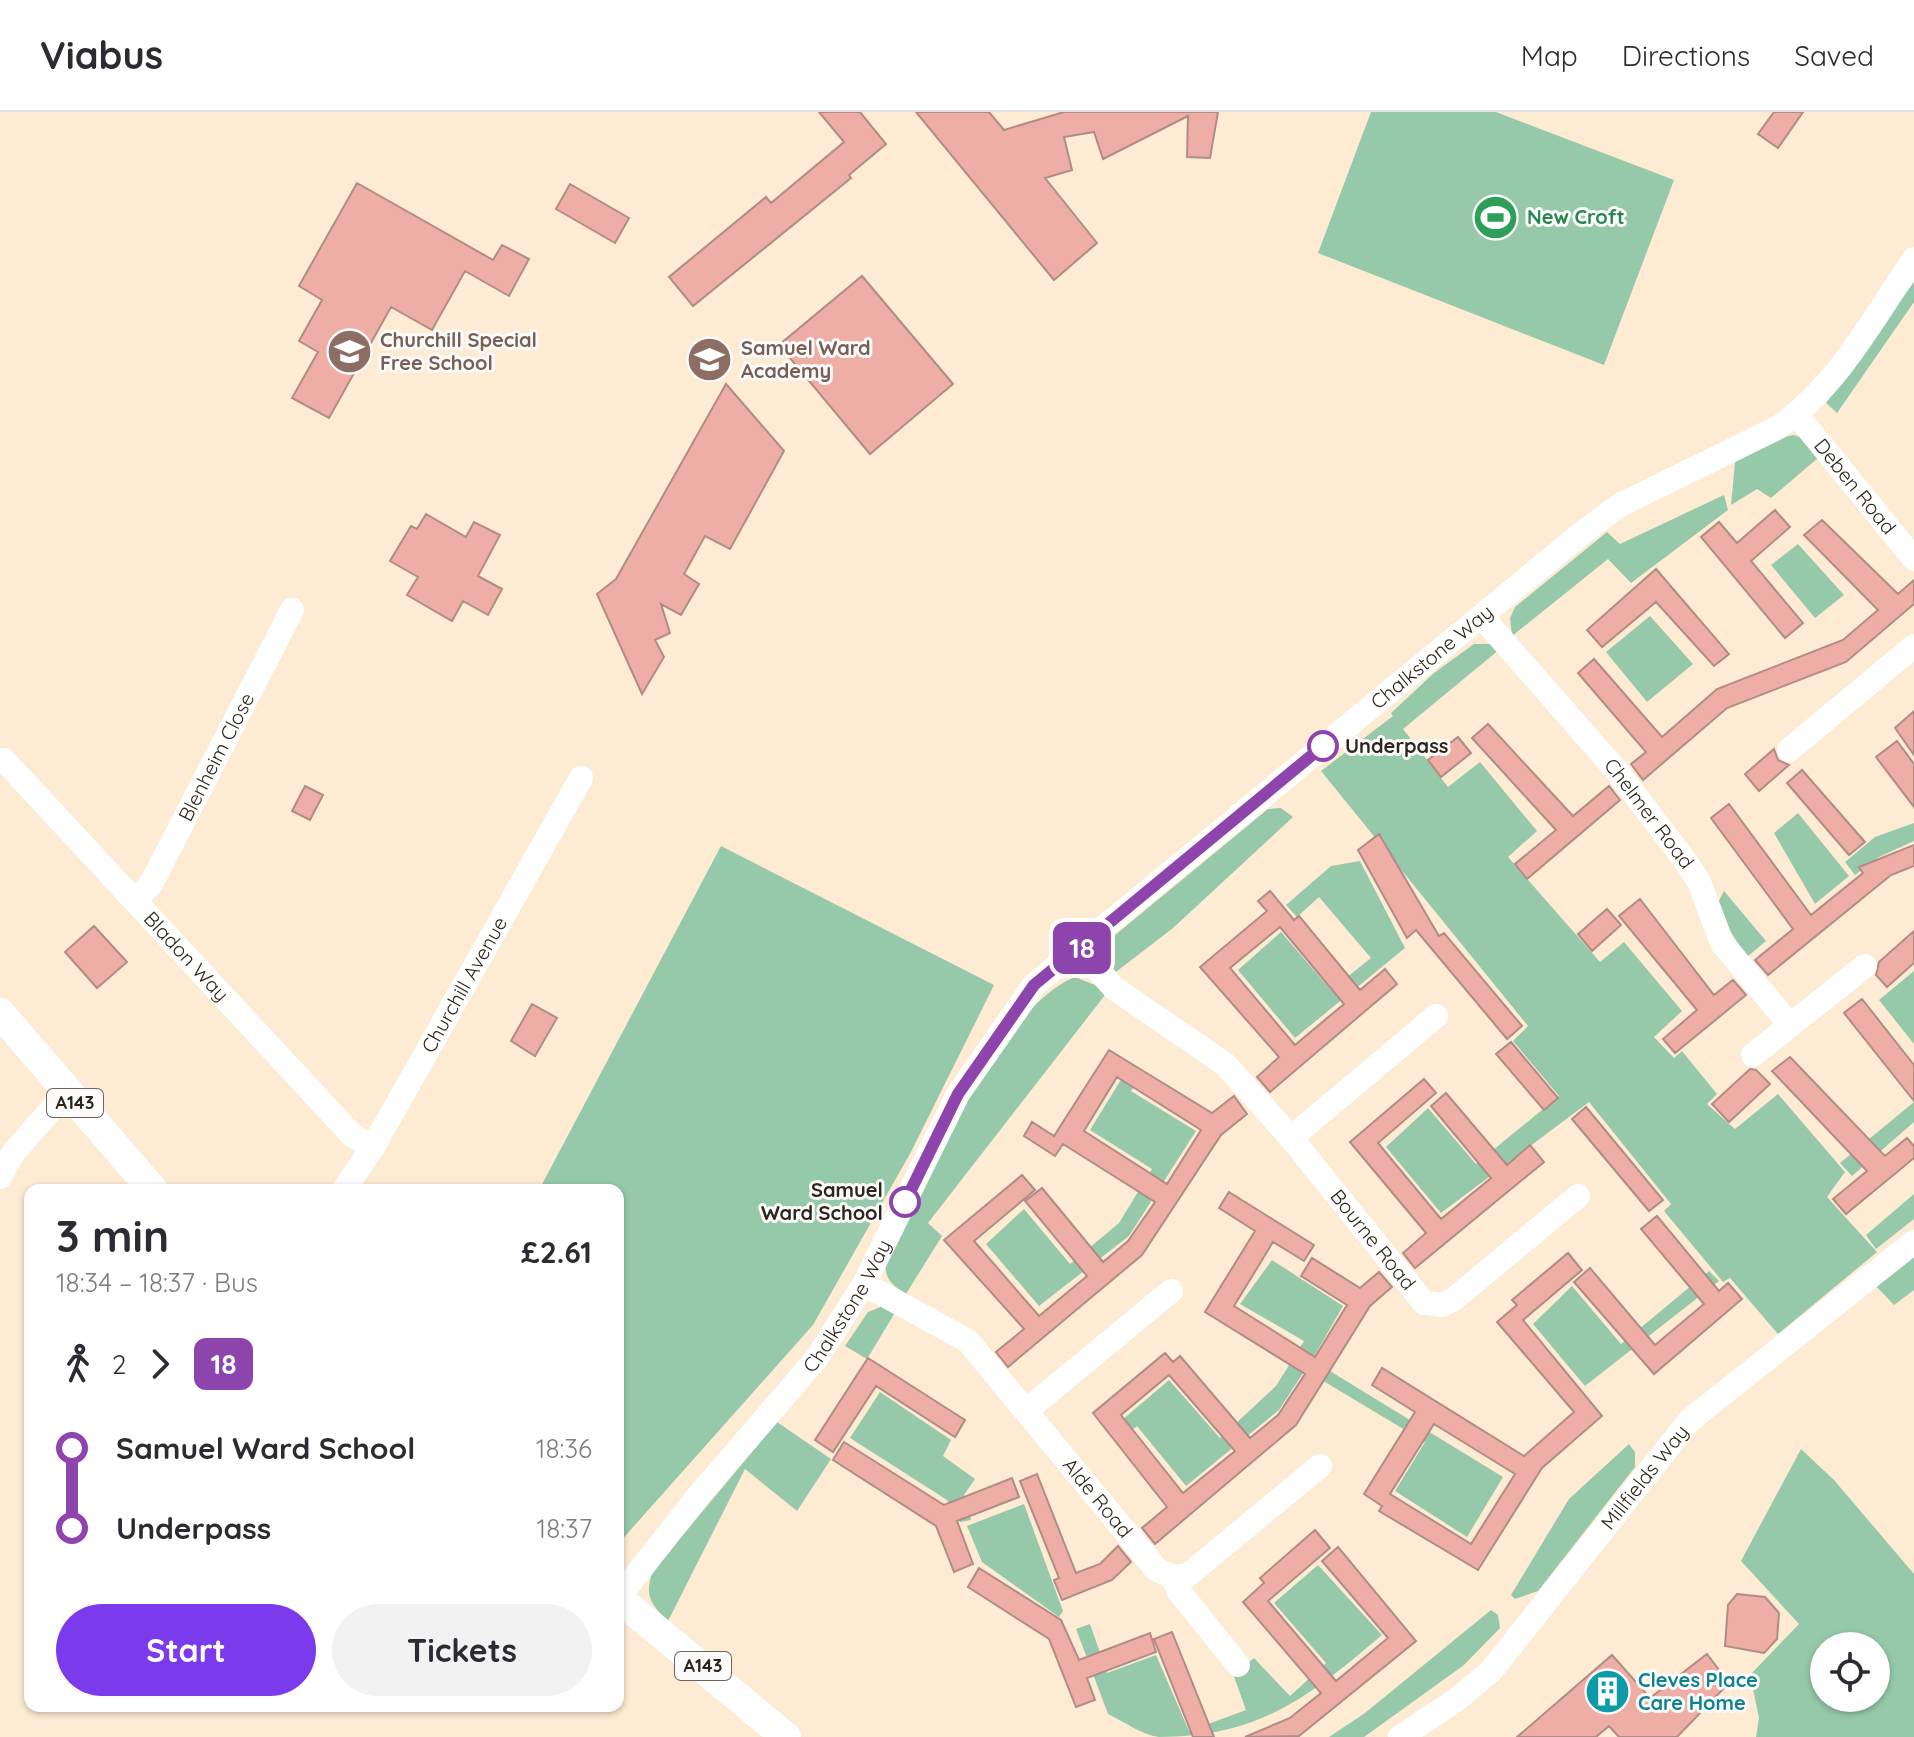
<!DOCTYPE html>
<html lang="en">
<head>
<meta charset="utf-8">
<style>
  :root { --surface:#fff; --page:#f2f2f3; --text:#2b2b33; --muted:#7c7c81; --line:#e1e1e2; --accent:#7c3aed }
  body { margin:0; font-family:Quicksand,sans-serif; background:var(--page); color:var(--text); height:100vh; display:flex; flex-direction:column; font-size:30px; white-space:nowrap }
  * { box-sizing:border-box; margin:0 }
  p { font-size:26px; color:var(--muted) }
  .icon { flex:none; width:44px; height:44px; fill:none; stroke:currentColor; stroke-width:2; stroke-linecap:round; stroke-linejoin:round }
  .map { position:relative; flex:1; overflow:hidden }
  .sheet { position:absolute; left:24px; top:1072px; width:600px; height:528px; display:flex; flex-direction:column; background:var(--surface); border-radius:16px; box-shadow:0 2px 6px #0004 }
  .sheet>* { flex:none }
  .badge { padding:0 16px; border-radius:12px; font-size:28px; line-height:52px }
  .tools { position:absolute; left:1810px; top:1520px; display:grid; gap:16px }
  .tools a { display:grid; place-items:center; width:80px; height:80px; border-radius:50%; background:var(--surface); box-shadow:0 2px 6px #0004; font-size:40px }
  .map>.badge { position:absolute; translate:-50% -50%; box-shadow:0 0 0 4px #fff }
  .legs { display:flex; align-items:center; gap:12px; height:88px; padding:0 32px; font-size:26px }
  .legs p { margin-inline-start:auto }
  .head { display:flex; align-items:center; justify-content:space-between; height:136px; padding:0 32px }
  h1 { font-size:44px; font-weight:800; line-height:60px }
  .action { display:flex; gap:16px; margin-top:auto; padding:16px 32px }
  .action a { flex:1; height:92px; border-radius:48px; background:var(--accent); color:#fff; font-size:32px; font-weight:800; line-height:92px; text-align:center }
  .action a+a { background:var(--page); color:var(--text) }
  ul { padding:0 32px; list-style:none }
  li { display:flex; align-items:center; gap:28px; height:80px; font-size:30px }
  li i { display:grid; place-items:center; width:12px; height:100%; margin:0 10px; background:currentColor }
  li i::after { content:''; width:20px; height:20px; margin:-10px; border:6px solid; border-radius:50%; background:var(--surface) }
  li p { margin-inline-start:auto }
  li:first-child i { background:linear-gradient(#0000 50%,currentColor 0) }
  li:last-child i { background:linear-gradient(currentColor 50%,#0000 0) }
  header { display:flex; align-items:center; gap:48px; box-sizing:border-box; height:112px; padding:0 40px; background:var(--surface); border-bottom:2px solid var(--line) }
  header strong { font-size:38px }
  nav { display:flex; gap:44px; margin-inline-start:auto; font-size:28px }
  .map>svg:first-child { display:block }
  .green { fill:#96c9aa; fill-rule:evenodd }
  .building { fill:#eeaea6; stroke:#b18c87; stroke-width:2; fill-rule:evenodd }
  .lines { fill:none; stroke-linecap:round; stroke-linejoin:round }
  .minor { stroke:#fff; stroke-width:24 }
  .major { stroke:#fff; stroke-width:30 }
  .line-1-casing { stroke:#fff; stroke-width:18 }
  .line-1 { stroke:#8e44ad; stroke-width:12 }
  .stop-1-dot { fill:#fff; stroke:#8e44ad; stroke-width:4 }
  .labels { text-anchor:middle; stroke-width:6; stroke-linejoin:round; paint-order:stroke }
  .shield { fill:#fbfbfb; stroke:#6c655e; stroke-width:2 }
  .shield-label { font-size:18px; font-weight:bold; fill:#2e251a }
  .leisure-label { font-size:20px; font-weight:bold; fill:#27864d; stroke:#fbfbfb; text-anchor:start }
  .education-label { font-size:20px; font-weight:bold; fill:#785e54; stroke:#fbfbfb; text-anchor:start }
  .street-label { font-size:20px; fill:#2e251a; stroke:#fbfbfb }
  .stop-label { font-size:20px; font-weight:bold; fill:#2e251a; stroke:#fbfbfb; text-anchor:start }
  .culture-label { font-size:20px; font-weight:bold; fill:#0d838f; stroke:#fbfbfb; text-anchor:start }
</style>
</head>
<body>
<header>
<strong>Viabus</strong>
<nav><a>Map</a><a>Directions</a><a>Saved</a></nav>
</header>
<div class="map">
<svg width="1914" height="1625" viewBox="0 0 1914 1625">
  <rect width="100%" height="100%" fill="#feebd4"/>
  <path class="green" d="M1371,0H1496L1674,68L1604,253L1318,141Z
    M1914,170V190L1837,301L1826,291Z
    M1794,323L1808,328L1818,346L1771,386L1757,377L1731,393L1735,350L1779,326Z
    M1724,383L1728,398L1631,471L1608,447L1512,524L1510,506L1515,495L1607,420L1620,432Z
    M1798,432L1844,483L1815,506L1771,453Z
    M1650,504L1693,552L1647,590L1606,540Z
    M1474,532H1494L1500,537L1403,617L1448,675L1480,650L1537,719L1508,745L1600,850L1624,830L1682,899L1654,925L1674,946L1682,939L1717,982L1707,992L1735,1017L1778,982L1845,1060L1827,1085L1877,1140L1778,1222L1730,1166L1723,1170L1664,1099L1671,1092L1589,990L1441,1101L1386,1035L1428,996L1476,1052L1559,984L1513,929L1528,914L1321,659L1393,604L1391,601L1434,561Z
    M1281,696L1293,705L1173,816L1112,863L1105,846L1114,824L1268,697Z
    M1798,701L1849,764L1815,792L1774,721Z
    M1914,711V729L1879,745L1855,763L1845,750L1875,725Z
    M721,734L994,873L911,1040L813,1213L618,1432V1078H539Z
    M1360,749L1405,836L1295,926L1238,858L1281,820L1331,878L1371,846L1319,785L1297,805L1286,793L1331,754Z
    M1724,779L1766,829L1747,845L1715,796Z
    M1914,859V932L1879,888Z
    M1075,865L1095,873L1105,883L928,1111L942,1124L906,1182C889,1171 884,1166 886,1146C925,1072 999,895 1075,865Z
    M1130,953L1143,959L1131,979L1196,1019L1129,1124L1039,1194L986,1132L1024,1097L1070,1152L1119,1111L1152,1057L1090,1018Z
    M1914,990V1010L1852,1064L1840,1051Z
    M1914,1082V1107L1876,1137L1866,1123Z
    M1914,1141V1178L1894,1193L1875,1173Z
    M1272,1148L1343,1194L1312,1248L1503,1365L1467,1425L1395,1379L1425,1330L1305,1258L1279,1298L1186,1374L1137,1314L1116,1330L1109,1319L1169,1268L1220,1326L1276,1274L1304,1229L1240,1192Z
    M1709,1159L1719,1169L1585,1274L1533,1212L1572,1174L1621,1232Z
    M883,1194L896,1199L867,1247L845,1234L868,1200Z
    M880,1280L951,1328L943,1344L975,1367L964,1383L971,1408L960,1410L947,1388L850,1326Z
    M777,1310L831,1347L797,1399L745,1357L668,1509C650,1492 644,1482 653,1459Z
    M1629,1332L1635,1340V1355L1538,1479L1515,1487L1511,1483L1569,1387Z
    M1801,1337L1834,1368L1914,1462V1625H1756L1759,1606L1750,1563L1799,1512L1741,1449ZM1876,1534V1586H1824V1534Z
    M1024,1392L1063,1499L1059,1505L982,1450L967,1414Z
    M1318,1453L1382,1523C1311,1583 1261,1625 1159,1625C1142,1623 1123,1609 1108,1602L1076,1517L1090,1512L1107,1561L1156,1543L1189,1619L1246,1598L1233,1562L1254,1546L1290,1584L1326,1551L1274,1491Z
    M1491,1498L1498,1503L1500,1516L1464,1553L1364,1625H1329L1365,1601Z"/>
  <path class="building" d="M819,0H860L886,32L849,63L851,66L693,194L669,165L766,85L771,91L844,30Z
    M916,0H989L1004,18L1064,0H1218L1210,46L1187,45L1188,4L1103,47L1094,20L1064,25L1072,58L1045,66L1097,131L1054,168Z
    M1774,0H1803L1778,36L1758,22Z
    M357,71L493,148L502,133L529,147L509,184L465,159L432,218L391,195L329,306L292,286L318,240L299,229L322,188L299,174Z
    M570,72L629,106L615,131L556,97Z
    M862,164L953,272L870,342L779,233Z
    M726,272L784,339L730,437L705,424L684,462L699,472L681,503L661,492L670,521L655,528L664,545L642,582L597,482L616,467Z
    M1775,398L1790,415L1751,449L1803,511L1785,526L1701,425L1719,410L1737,431Z
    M426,402L466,425L474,410L500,423L478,464L502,477L488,503L463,489L452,509L407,483L418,465L390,449L411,414L417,417Z
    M1822,408L1898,482L1914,468V492L1846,550L1727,596L1643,668L1631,652L1646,640L1578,561L1594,547L1662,625L1717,577L1843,528L1878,498L1804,423Z
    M1656,457L1729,542L1714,554L1656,490L1602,535L1587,518Z
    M1914,599V643L1895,616Z
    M1488,612L1573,704L1609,674L1620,688L1527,767L1515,752L1556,718L1472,626Z
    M1458,625L1471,641L1441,665L1428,648Z
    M1897,629L1914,652V695L1876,645Z
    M1774,637L1778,648L1789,653L1759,679L1745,662Z
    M1802,658L1865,730L1849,743L1787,671Z
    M305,674L323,683L310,708L292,699Z
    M1729,692L1811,803L1863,761L1859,755L1914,733V754L1891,763L1768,863L1755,848L1793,817L1711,706Z
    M1379,722L1439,824L1444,821L1522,914L1507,927L1416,818L1407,826L1358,738Z
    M1270,779L1294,808L1299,804L1360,878L1385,857L1397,872L1270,980L1257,965L1279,945L1200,855L1267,799L1258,789ZM1280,815L1344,892L1295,933L1230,856Z
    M1640,787L1714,883L1733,868L1746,883L1675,941L1663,927L1697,898L1619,804Z
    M1607,797L1621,813L1592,839L1578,822Z
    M94,814L127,850L97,876L65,840Z
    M1914,819V851L1887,875L1876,863L1879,850Z
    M1862,887L1914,953V989L1844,901Z
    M532,892L557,906L535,944L511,929Z
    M1511,930L1558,986L1544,998L1496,942Z
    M1109,938L1212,1001L1234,984L1247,1002L1221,1023L1142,1143L1008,1255L996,1240L1024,1217L944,1128L1022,1063L1035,1078L974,1129L1039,1204L1087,1164L1025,1089L1042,1076L1103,1150L1128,1129L1155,1090L1063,1032L1055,1044L1024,1024L1032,1010L1054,1024ZM1117,965L1201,1018L1167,1072L1084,1019Z
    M1790,945L1885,1044L1907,1026L1914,1034V1046L1846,1102L1833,1087L1867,1059L1772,959Z
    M1750,957L1756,958L1770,972L1729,1010L1712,992Z
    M1424,967L1436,981L1378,1031L1441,1107L1491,1066L1431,994L1446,981L1507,1053L1530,1033L1544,1050L1415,1156L1403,1141L1426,1121L1350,1030Z
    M1586,995L1663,1088L1649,1099L1572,1007Z
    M1229,1080L1314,1133L1304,1149L1273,1130L1234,1194L1315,1245L1347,1193L1301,1164L1312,1146L1360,1176L1379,1160L1392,1175L1370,1194L1296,1313L1155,1432L1142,1416L1167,1395L1093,1301L1165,1241L1173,1250L1180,1244L1250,1326L1278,1303L1305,1262L1205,1200L1255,1119L1219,1096ZM1169,1263L1235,1339L1183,1381L1121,1303Z
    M1657,1104L1719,1179L1728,1171L1742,1187L1654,1262L1574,1170L1590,1156L1655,1233L1704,1192L1641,1117Z
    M1568,1141L1582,1158L1523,1208L1602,1304L1542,1356L1478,1458L1379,1399L1382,1394L1364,1382L1415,1300L1372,1273L1382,1256L1524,1344L1574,1300L1497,1210L1517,1193L1512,1188ZM1434,1312L1515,1362L1471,1432L1390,1382Z
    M868,1246L965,1308L955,1325L876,1274L833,1340L815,1328Z
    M844,1330L944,1393L1012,1366L1019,1385L957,1409L973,1452L954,1460L936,1414L833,1348Z
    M1037,1362L1076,1461L1100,1452L1118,1434L1131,1450L1112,1468L1062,1488L1054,1468L1059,1466L1020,1369Z
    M1315,1418L1330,1436L1268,1489L1336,1569L1388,1526L1322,1449L1338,1435L1416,1529L1299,1624L1245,1625L1290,1606L1321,1581L1243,1490L1264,1471L1260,1466Z
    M979,1456L1061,1508L1079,1548L1150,1521L1156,1540L1087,1566L1095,1588L1076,1595L1049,1527L968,1475Z
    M1737,1482L1765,1485L1779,1501L1777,1527L1764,1541L1725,1534L1728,1493Z
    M1172,1520L1214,1625H1193L1154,1527Z
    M1707,1542L1729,1571L1677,1625H1619L1609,1614L1596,1625H1517L1612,1543L1650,1586Z"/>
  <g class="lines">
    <g class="minor">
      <path id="s1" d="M1797,303L1914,447"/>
      <path id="s2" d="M1482,505L1616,658L1687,751L1699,770L1722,831L1790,913"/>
      <path d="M1789,638L1914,534"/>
      <path id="s3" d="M4,648L352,1023L373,1035"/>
      <path id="s4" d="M136,787L151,772L292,498"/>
      <path id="s5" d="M1080,837L1114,876L1226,953L1291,1026L1424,1191L1442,1193L1454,1187L1578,1084"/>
      <path d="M1753,943L1865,854"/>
      <path d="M1291,1026L1436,904"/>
      <path d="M0,1065L13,1041L66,981"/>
      <path id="s6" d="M344,1078L373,1035L581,666"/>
      <path id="s7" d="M864,1172L968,1229L1157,1458L1174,1465L1178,1478L1238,1553"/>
      <path d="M1027,1298L1171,1179"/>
      <path d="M1174,1465L1188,1463L1320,1354"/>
      <path id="s8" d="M618,1486L699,1383L817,1246L864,1172L958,982L1034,873L1582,421L1620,393L1779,315C1838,274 1874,205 1914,147"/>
      <path id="s9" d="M1400,1625L1455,1589L1491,1559L1690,1308L1914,1130"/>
    </g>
    <path class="major" d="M0,901L153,1078
      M618,1486L786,1625"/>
  </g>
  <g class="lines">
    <defs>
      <path id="line-1" d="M905,1090L958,982L1034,873L1323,634"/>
    </defs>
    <use href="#line-1" class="line-1-casing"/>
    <use href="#line-1" class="line-1"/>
  </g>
  <defs>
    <symbol id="stadium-disc" viewBox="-11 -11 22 22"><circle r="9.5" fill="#2e9e5b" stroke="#fbfbfb"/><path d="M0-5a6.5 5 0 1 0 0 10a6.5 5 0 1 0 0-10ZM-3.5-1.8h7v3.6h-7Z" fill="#fff"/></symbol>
    <symbol id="school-disc" viewBox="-11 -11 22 22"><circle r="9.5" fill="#8d6e63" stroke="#fbfbfb"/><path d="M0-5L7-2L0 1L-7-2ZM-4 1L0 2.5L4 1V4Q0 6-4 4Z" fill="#fff"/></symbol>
    <symbol id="building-disc" viewBox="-11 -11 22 22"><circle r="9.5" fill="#0f9aa8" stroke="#fbfbfb"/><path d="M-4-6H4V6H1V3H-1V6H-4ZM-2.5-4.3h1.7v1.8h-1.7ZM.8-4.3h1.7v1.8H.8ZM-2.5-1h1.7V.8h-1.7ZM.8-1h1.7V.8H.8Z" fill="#fff"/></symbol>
  </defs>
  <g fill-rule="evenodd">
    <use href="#stadium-disc" x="1470" y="80" width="51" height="51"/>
    <use href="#school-disc" x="324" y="214" width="51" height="51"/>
    <use href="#school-disc" x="684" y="222" width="51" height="51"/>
    <use href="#building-disc" x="1582" y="1554" width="51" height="51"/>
  </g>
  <g class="stop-1-dot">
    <circle cx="1323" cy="634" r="14"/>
    <circle cx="905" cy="1090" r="14"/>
  </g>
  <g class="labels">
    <g class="shield">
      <rect x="47" y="977" width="56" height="28" rx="6"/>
      <rect x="675" y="1540" width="56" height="28" rx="6"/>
    </g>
    <g class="shield-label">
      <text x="75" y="997">A143</text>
      <text x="703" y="1560">A143</text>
    </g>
    <g class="leisure-label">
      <text x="1527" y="112">New Croft</text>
    </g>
    <g class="education-label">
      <text x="380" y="235">Churchill Special<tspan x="380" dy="23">Free School</tspan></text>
      <text x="741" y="243">Samuel Ward<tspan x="741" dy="23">Academy</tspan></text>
    </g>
    <g class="street-label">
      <text dy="7" stroke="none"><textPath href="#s1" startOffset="92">Deben Road</textPath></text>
      <text dy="7" stroke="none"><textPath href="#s8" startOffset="1260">Chalkstone Way</textPath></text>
      <text dy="7" stroke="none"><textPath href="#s4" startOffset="164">Blenheim Close</textPath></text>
      <text dy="7" stroke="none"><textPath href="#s2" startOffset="258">Chelmer Road</textPath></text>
      <text dy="7" stroke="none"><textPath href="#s3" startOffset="268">Bladon Way</textPath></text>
      <text dy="7" stroke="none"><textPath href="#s6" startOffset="238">Churchill Avenue</textPath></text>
      <text dy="7" stroke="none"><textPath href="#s5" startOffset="416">Bourne Road</textPath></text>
      <text dy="7" stroke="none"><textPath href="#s8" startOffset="372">Chalkstone Way</textPath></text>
      <text dy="7" stroke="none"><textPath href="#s9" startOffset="360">Millfields Way</textPath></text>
      <text dy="7" stroke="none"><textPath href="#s7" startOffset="322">Alde Road</textPath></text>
    </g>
    <g class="stop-label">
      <text x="1345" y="641">Underpass</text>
      <text x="883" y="1085" text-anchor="end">Samuel<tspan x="883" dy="23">Ward School</tspan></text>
    </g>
    <g class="culture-label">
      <text x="1638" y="1575">Cleves Place<tspan x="1638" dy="23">Care Home</tspan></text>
    </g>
  </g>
</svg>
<div class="tools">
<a><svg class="icon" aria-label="locate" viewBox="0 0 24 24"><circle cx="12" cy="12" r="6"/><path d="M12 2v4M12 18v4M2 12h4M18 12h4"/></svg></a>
</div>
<b class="badge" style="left:1082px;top:836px;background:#8e44ad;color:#fff">18</b>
<section class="sheet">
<div class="head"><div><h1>3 min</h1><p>18:34 – 18:37 · Bus</p></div><b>£2.61</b></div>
<div class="legs"><svg class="icon" aria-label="walk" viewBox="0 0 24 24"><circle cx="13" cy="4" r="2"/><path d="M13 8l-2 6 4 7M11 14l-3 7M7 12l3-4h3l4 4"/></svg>2<svg class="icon" aria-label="forward" viewBox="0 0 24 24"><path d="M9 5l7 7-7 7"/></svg><b class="badge" style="background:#8e44ad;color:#fff">18</b></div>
<ul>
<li><i style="color:#8e44ad"></i><b>Samuel Ward School</b><p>18:36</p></li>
<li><i style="color:#8e44ad"></i><b>Underpass</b><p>18:37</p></li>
</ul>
<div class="action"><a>Start</a><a>Tickets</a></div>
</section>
</div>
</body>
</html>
